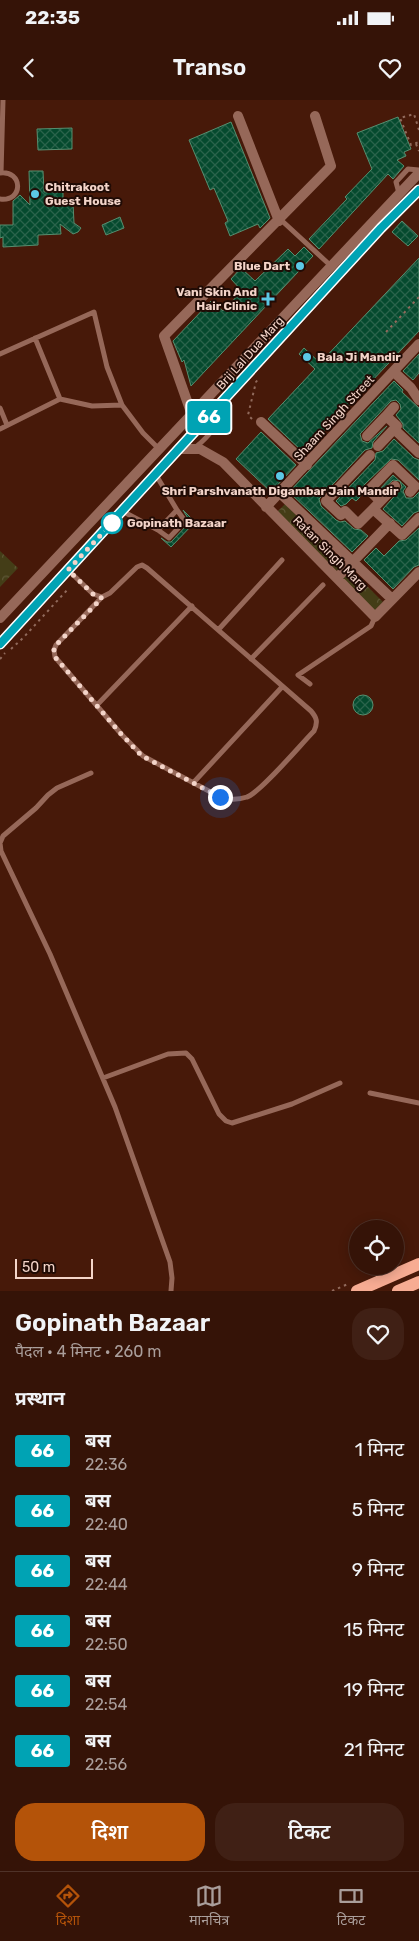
<!DOCTYPE html>
<html lang="hi">
<head>
<meta charset="utf-8">
<style>
  :root { --surface:#351307; --page:#402015; --text:#f1f3f6; --muted:#aa9e9b; --line:#4f3228; --accent:#b45309 }
  body { margin:0; font-family:Rubik,"Noto Sans Devanagari",sans-serif; background:var(--page); color:var(--text); height:100vh; display:flex; flex-direction:column; font-size:19px; white-space:nowrap }
  * { box-sizing:border-box; margin:0 }
  p { font-size:16px; color:var(--muted) }
  .icon { flex:none; width:28px; height:28px; fill:none; stroke:currentColor; stroke-width:2; stroke-linecap:round; stroke-linejoin:round }
  .map { position:relative; height:1191px; overflow:hidden }
  .details { display:flex; flex-direction:column; background:var(--surface); flex:1 }
  .details>* { flex:none }
  .badge { padding:0 10px; border-radius:4px; font-size:18px; line-height:32px }
  .fabs { position:absolute; left:349px; top:1120px; display:grid; gap:10px }
  .fabs a { display:grid; place-items:center; width:55px; height:55px; border-radius:50%; background:var(--surface); box-shadow:0 2px 12px #0003,0 0 0 1px var(--line); font-size:25px }
  .scale { position:absolute; left:15px; bottom:12px; width:78px; box-sizing:border-box; padding-left:5px; border:2px solid #f3d4c9; border-top:0; font-size:14px; line-height:18px; white-space:nowrap; color:#f3d4c9; -webkit-text-stroke:4px #200b05; paint-order:stroke }
  .you { position:absolute; width:25px; height:25px; margin:-12px; border:4px solid #fff; border-radius:50%; background:#1a73e8; box-shadow:0 0 0 8px #1a73e833 }
  .map>.badge { position:absolute; translate:-50% -50%; box-shadow:0 0 0 2px #fff }
  h2 { padding:0 15px; font-size:19px; line-height:45px }
  .round { display:grid; place-items:center; flex:none; width:52px; height:52px; border-radius:20px; background:var(--page) }
  .overview { display:flex; align-items:center; justify-content:space-between; height:85px; padding:0 15px }
  h1 { font-size:24px; font-weight:600; line-height:38px }
  .cta { display:flex; gap:10px; margin-top:auto; padding:10px 15px }
  .cta a { flex:1; height:58px; border-radius:20px; background:var(--accent); color:#fff; font-size:20px; font-weight:600; line-height:58px; text-align:center }
  .cta a+a { background:var(--page); color:var(--text) }
  ul { padding:0; list-style:none }
  li { display:flex; align-items:center; gap:15px; height:60px; padding:0 15px }
  li div { flex:1 }
  li b { display:block; font-size:19px }
  li em { font-style:normal }
  li .badge { min-width:55px; font-weight:700; text-align:center }
  .status { display:flex; justify-content:space-between; align-items:center; height:35px; padding:0 25px; background:var(--surface); direction:ltr }
  .status svg { height:14px; fill:currentColor }
  header { display:flex; justify-content:space-between; align-items:center; height:65px; padding:0 15px; background:var(--surface); font-size:22px; font-weight:600 }
  .tabs { display:flex; justify-content:space-around; align-items:center; height:70px; border-top:1px solid var(--line); background:var(--surface); font-size:14px; color:var(--muted) }
  .tabs a { display:grid; justify-items:center; gap:2px }
  .tabs .current { color:var(--accent) }
  .map>svg:first-child { display:block }
  .forest { fill:url(#forest-crowns) }
  .building { fill:url(#building-cross-hatch); stroke:#568e6f }
  .lines { fill:none; stroke-linecap:round; stroke-linejoin:round }
  .path { stroke:#916a5c; stroke-width:2; stroke-dasharray:2.5 4; stroke-linecap:butt }
  .service { stroke:#966859; stroke-width:5 }
  .minor { stroke:#966859; stroke-width:10 }
  .tertiary { stroke:#966859; stroke-width:10 }
  .primary { stroke:#f7ac93; stroke-width:12 }
  .line-casing { stroke:#fff; stroke-width:11 }
  .line { stroke:#00a3b4; stroke-width:8 }
  .walk { stroke:#f3d4c9; stroke-width:5; stroke-dasharray:0 9 }
  .poi-dot { fill:#5bc8e6; stroke:#200b05; stroke-width:2 }
  .stop-dot { fill:#fff; stroke:#00a3b4; stroke-width:2.5 }
  .labels { text-anchor:middle; stroke-width:4; stroke-linejoin:round; paint-order:stroke }
  .poi-label { font-size:12px; font-weight:bold; fill:#f3d4c9; stroke:#200b05; text-anchor:start }
  .street-label { font-size:12px; fill:#f3d4c9; stroke:#200b05 }
  .stop-label { font-size:12px; font-weight:bold; fill:#f3d4c9; stroke:#200b05; text-anchor:start }
</style>
</head>
<body>
<div class="status"><b>22:35</b><svg viewBox="0 0 49 12"><path d="M0 12V9h3v3zM5 12V6h3v6zM10 12V3h3v9zM15 12V0h3v12zM26 1h20v11H26zM47 4h2v5h-2z"/></svg></div>
<header><svg class="icon" aria-label="back" viewBox="0 0 24 24"><path d="M15 5l-7 7 7 7"/></svg>Transo<svg class="icon" aria-label="heart" viewBox="0 0 24 24"><path d="M12 20l-8-8c-3-5 5-10 8-4 3-6 11-1 8 4z"/></svg></header>
<div class="map">
<svg width="419" height="1191" viewBox="0 0 419 1191">
  <defs>
    <pattern id="forest-crowns" width="20" height="18" patternUnits="userSpaceOnUse" patternTransform="scale(1.25)"><rect width="20" height="18" fill="#443d17"/><path d="M2 6a3 3 0 1 1 6 0M12 15a3 3 0 1 1 6 0" fill="none" stroke="#5f5837"/></pattern>
    <pattern id="building-cross-hatch" width="8" height="8" patternUnits="userSpaceOnUse" patternTransform="scale(1.25)"><rect width="8" height="8" fill="#054a2e"/><path d="M0 0l8 8M0 8l8-8" fill="none" stroke="#2a634b"/></pattern>
  </defs>
  <rect width="100%" height="100%" fill="#471909"/>
  <path class="forest" d="M285,404L344,463L337,471L277,412Z
    M0,451L18,468L0,487Z
    M351,470L383,502L374,511L342,479Z"/>
  <path class="building" d="M398,17L411,49L404,52L406,56L397,60L404,66L393,79L388,74L319,149L309,139L347,99L345,97L372,69L357,33Z
    M231,22L270,118L260,128L258,124L230,136L225,123L228,121L214,88L210,90L189,40Z
    M72,28V49L38,50L37,29Z
    M29,71H43L44,92L63,91V104L73,103L74,123L81,128L78,132L73,134L60,124L61,134L38,135V145L3,147V137L0,138V125H13V101L20,95L30,105Z
    M120,117L124,128L106,135L102,125Z
    M402,121L418,136L408,146L392,132Z
    M304,147L313,156L191,286L184,260L182,262L173,241L211,201L223,211L242,191L231,179L241,168L255,181L288,149L295,156Z
    M419,158V231L304,353L268,319L315,269L299,254L304,248L320,263Z
    M419,254V273L413,280L403,271Z
    M394,281L403,290L402,292L419,308V343L403,328V324L396,315L401,309L400,304L396,300L391,301L360,334L362,341L368,343L387,326L373,342L372,348L365,350L319,399L321,406L336,420L340,422L345,421L354,429L361,430L368,436L352,452L289,392Z
    M261,332L296,365L271,392L236,359Z
    M394,339L414,358L419,360V380L398,360L391,359L364,385L362,389L363,394L356,401L352,398L346,404L341,406L336,401L375,360L376,353L383,351Z
    M393,375L406,387L403,391L406,398H413L419,392V411L414,413L402,426L383,409L400,390L402,387L400,381L393,380L381,391L379,390Z
    M183,410L195,422L171,447L161,438L167,442H171L188,424L189,420Z
    M419,428V465L414,467L393,489L364,460L376,448L384,456L399,441L406,440Z
    M353 605a10 10 0 1 1 20 0a10 10 0 1 1-20 0Z"/>
  <g class="lines">
    <path class="path" d="M419,30L414,14L400,18L411,45L419,42
      M416,44L419,51
      M386,232L419,197
      M252,319L248,315L256,282L259,278
      M11,549L23,538L69,488
      M0,559L5,553
      M332,1191L348,1184"/>
    <path class="service" d="M0,73C23,70 24,102 0,99
      M1,73L3,0
      M399,93L396,82L408,69L419,70
      M280,119L331,166
      M35,238L60,299
      M0,254L94,212L107,267L122,305
      M0,308L7,325
      M0,329L60,299L92,306L122,305L143,333L159,349
      M196,347C210,335 216,329 218,309
      M122,411L158,430L177,410L156,375
      M158,430L169,438L185,421L177,410
      M68,470L93,494L102,497L110,493L137,467L142,465L147,468L311,611C317,618 318,622 314,631C302,643 260,693 247,697C238,700 229,700 220,697L143,656L122,635L55,557L54,550L56,545L102,497
      M219,529L282,460
      M251,559L323,485
      M310,584L298,575L371,526L375,517
      M97,605L192,506
      M91,673L57,688L48,695L36,708L3,736L0,743L1,751L50,854L115,1007L170,1162L172,1178L171,1191
      M194,682L282,587
      M103,978L168,954L186,953L192,959L219,1014L226,1021L232,1023L292,1004L340,983
      M370,993L419,1003"/>
    <path class="minor" d="M238,16L279,121
      M394,272L411,288L419,300
      M192,315L164,236L331,66L315,16
      M386,316L394,307
      M261,322L307,365
      M394,329L419,353
      M367,336L386,316L397,326L378,346
      M179,349H200L223,362L375,517L419,472
      M370,355L326,401L341,415L345,411L358,424L373,409
      M395,386L373,409L402,435L419,418
      M280,393L392,499
      M380,401L369,390L393,365L415,386L410,392
      M266,407L419,244
      M337,478L390,423"/>
    <path class="tertiary" d="M0,518L419,73
      M0,544L381,128L419,90"/>
    <path class="primary" d="M357,1191L419,1164
      M398,1191L419,1182"/>
  </g>
  <g class="lines">
    <defs>
      <path id="line" d="M0,544L381,128L419,90"/>
    </defs>
    <use href="#line" class="line-casing"/>
    <use href="#line" class="line"/>
    <path class="walk" d="M112,423L68,470L93,494L102,498L56,545L54,550L55,557L122,635L142,656L220,697"/>
  </g>
  <g class="poi-dot">
    <circle cx="35" cy="94" r="5"/>
    <circle cx="300" cy="166" r="5"/>
    <path d="M265.5 191.5h5v5h5v5h-5v5h-5v-5h-5v-5h5z"/>
    <circle cx="307" cy="257" r="5"/>
    <circle cx="280" cy="376" r="5"/>
  </g>
  <circle class="stop-dot" cx="112" cy="423" r="10"/>
  <g class="labels">
    <g class="poi-label">
      <text x="45" y="91">Chitrakoot<tspan x="45" dy="14">Guest House</tspan></text>
      <text x="290" y="170" text-anchor="end">Blue Dart</text>
      <text x="257" y="196" text-anchor="end">Vani Skin And<tspan x="257" dy="14">Hair Clinic</tspan></text>
      <text x="317" y="261">Bala Ji Mandir</text>
      <text x="280" y="395" text-anchor="middle">Shri Parshvanath Digambar Jain Mandir</text>
    </g>
    <g class="street-label">
      <text transform="translate(250 253) rotate(-48)" y="4">Brij Lal Dua Marg</text>
      <text transform="translate(334 318) rotate(-47)" y="4">Shaam Singh Street</text>
      <text transform="translate(330 453) rotate(45)" y="4">Ratan Singh Marg</text>
    </g>
    <g class="stop-label">
      <text x="127" y="427">Gopinath Bazaar</text>
    </g>
  </g>
</svg>
<div class="fabs">
<a><svg class="icon" aria-label="locate" viewBox="0 0 24 24"><circle cx="12" cy="12" r="6"/><path d="M12 2v4M12 18v4M2 12h4M18 12h4"/></svg></a>
</div>
<div class="scale">50 m</div>
<div class="you" style="left:220px;top:697px"></div>
<b class="badge" style="left:209px;top:317px;background:#00a3b4;color:#fff">66</b>
</div>
<section class="details">
<div class="overview"><div><h1>Gopinath Bazaar</h1><p>पैदल · 4 मिनट · 260 m</p></div><a class="round"><svg class="icon" aria-label="heart" viewBox="0 0 24 24"><path d="M12 20l-8-8c-3-5 5-10 8-4 3-6 11-1 8 4z"/></svg></a></div>
<h2>प्रस्थान</h2>
<ul>
<li><span class="badge" style="background:#00a3b4;color:#fff">66</span><div><b>बस</b><p>22:36</p></div><em>1 मिनट</em></li>
<li><span class="badge" style="background:#00a3b4;color:#fff">66</span><div><b>बस</b><p>22:40</p></div><em>5 मिनट</em></li>
<li><span class="badge" style="background:#00a3b4;color:#fff">66</span><div><b>बस</b><p>22:44</p></div><em>9 मिनट</em></li>
<li><span class="badge" style="background:#00a3b4;color:#fff">66</span><div><b>बस</b><p>22:50</p></div><em>15 मिनट</em></li>
<li><span class="badge" style="background:#00a3b4;color:#fff">66</span><div><b>बस</b><p>22:54</p></div><em>19 मिनट</em></li>
<li><span class="badge" style="background:#00a3b4;color:#fff">66</span><div><b>बस</b><p>22:56</p></div><em>21 मिनट</em></li>
</ul>
<div class="cta"><a>दिशा</a><a>टिकट</a></div>
</section>
<nav class="tabs">
<a class="current"><svg class="icon" aria-label="directions" viewBox="0 0 24 24"><path d="M12 3l9 9-9 9-9-9zM9 14v-3h6M13 9l2 2-2 2"/></svg>दिशा</a>
<a><svg class="icon" aria-label="map" viewBox="0 0 24 24"><path d="M3 6l6-2 6 2 6-2v14l-6 2-6-2-6 2zM9 4v14M15 6v14"/></svg>मानचित्र</a>
<a><svg class="icon" aria-label="tickets" viewBox="0 0 24 24"><path d="M3 7h18v10H3zM15 7v10"/></svg>टिकट</a>
</nav>
</body>
</html>
